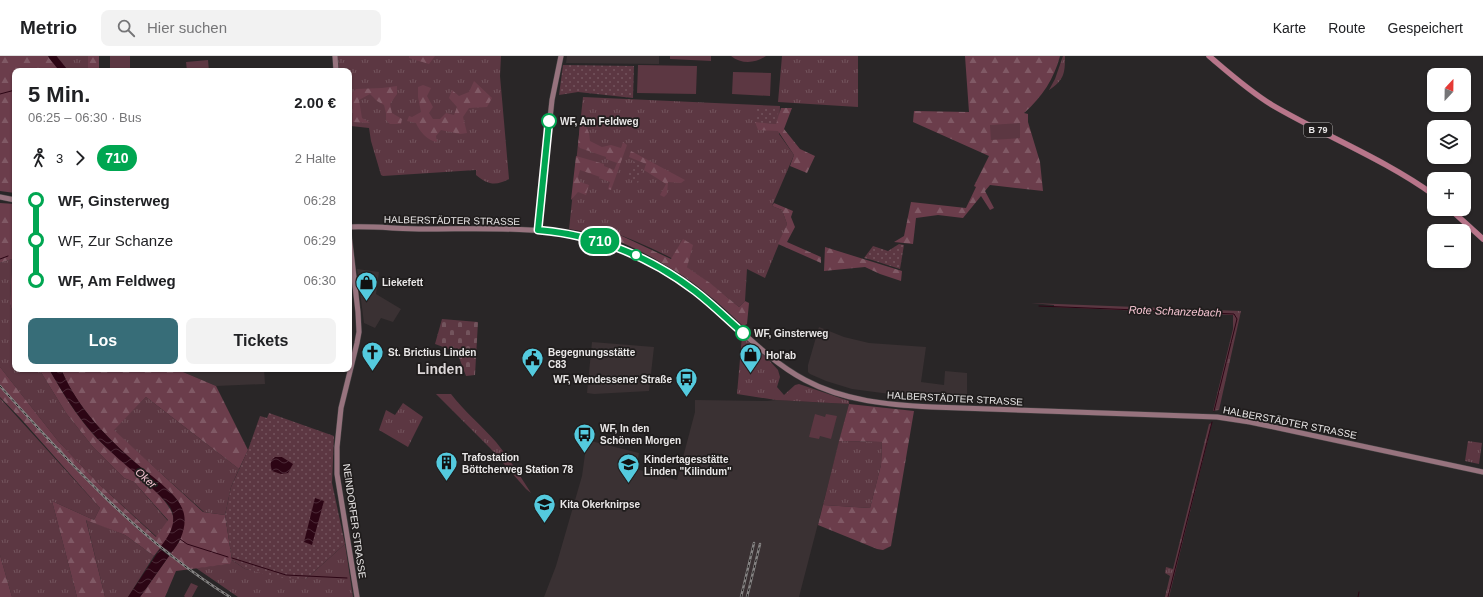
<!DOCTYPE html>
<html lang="de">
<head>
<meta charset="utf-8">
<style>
  :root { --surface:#fff; --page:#f2f2f2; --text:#202124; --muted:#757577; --line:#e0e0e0; --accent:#376d78 }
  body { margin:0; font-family:Helvetica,sans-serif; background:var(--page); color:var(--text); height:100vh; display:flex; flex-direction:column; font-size:15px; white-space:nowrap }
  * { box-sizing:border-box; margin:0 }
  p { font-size:13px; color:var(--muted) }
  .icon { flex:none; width:22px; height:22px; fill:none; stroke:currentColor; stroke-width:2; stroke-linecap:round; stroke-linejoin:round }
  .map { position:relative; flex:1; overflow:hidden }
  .details { position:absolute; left:12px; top:12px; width:340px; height:304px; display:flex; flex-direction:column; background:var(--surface); border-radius:8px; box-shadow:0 1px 3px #0004 }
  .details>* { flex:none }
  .badge { padding:0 8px; border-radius:13px; font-size:14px; line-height:26px }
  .needle { width:26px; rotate:22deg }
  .controls { position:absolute; left:1427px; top:12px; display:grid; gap:8px }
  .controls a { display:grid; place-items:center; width:44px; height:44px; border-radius:8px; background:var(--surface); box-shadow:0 1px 3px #0004; font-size:20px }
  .map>.badge { position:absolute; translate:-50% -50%; box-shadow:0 0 0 2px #fff }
  .legs { display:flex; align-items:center; gap:6px; height:44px; padding:0 16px; font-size:13px }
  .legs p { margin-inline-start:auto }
  .summary { display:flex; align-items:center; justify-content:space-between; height:68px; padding:0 16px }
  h1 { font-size:22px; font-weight:700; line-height:30px }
  .action { display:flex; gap:8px; margin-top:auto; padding:8px 16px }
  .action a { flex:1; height:46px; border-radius:8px; background:var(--accent); color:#fff; font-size:16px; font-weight:700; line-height:46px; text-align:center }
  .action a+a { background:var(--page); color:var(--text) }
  ul { padding:0 16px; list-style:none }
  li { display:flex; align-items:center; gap:14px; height:40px; font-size:15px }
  li i { display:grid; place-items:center; width:6px; height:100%; margin:0 5px; background:currentColor }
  li i::after { content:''; width:10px; height:10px; margin:-5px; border:3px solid; border-radius:50%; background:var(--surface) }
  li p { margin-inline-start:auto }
  li:first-child i { background:linear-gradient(#0000 50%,currentColor 0) }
  li:last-child i { background:linear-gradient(currentColor 50%,#0000 0) }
  header { display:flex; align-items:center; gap:24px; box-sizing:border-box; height:56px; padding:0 20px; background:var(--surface); border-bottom:1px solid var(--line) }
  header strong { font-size:19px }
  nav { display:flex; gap:22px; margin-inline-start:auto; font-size:14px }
  .search { width:280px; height:36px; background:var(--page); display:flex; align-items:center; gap:10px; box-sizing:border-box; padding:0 14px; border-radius:8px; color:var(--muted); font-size:15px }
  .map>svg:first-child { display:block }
  .built { fill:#3a3133 }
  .grass { fill:url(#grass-tufts) }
  .forest { fill:url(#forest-firs) }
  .cemetery { fill:url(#cemetery-stones) }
  .park { fill:url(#park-dots) }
  .garden { fill:#5c3742 }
  .water { fill:url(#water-waves) }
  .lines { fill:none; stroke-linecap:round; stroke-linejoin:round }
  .stream { stroke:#2c0514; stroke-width:1 }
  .river { stroke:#2c0514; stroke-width:7 }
  .secondary-casing { stroke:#464344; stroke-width:6 }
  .primary-casing { stroke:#464344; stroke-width:6 }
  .secondary { stroke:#97737e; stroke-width:5 }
  .primary { stroke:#b8758a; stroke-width:5.5 }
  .rail-casing { stroke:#858383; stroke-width:2.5 }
  .rail { stroke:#201d1d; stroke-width:1; stroke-dasharray:3; stroke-linecap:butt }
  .line-1-casing { stroke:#fff; stroke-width:9 }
  .line-1 { stroke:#00a651; stroke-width:6 }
  .stop-1-dot { fill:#fff; stroke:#00a651; stroke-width:2 }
  .labels { text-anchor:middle; stroke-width:3.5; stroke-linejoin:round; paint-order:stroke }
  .shield { fill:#201d1d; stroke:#adaaaa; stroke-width:1 }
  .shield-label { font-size:9px; font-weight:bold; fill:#e9e7e7 }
  .stop-label { font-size:10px; font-weight:bold; fill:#e9e7e7; stroke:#201d1d; text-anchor:start }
  .street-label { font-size:10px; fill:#e9e7e7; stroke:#201d1d }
  .poi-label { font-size:10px; font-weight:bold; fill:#e9e7e7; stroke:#201d1d; text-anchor:start }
  .water-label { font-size:11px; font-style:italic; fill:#f5c4d1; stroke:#201d1d }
  .district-label { font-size:14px; font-weight:bold; fill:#dcd7d8; stroke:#201d1d }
</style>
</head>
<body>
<header>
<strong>Metrio</strong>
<div class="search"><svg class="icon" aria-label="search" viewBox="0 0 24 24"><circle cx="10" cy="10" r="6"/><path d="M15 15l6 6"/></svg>Hier suchen</div>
<nav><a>Karte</a><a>Route</a><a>Gespeichert</a></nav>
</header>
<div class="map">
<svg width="1483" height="541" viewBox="0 0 1483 541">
  <defs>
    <pattern id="grass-tufts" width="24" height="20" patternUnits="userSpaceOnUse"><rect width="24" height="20" fill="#5c3742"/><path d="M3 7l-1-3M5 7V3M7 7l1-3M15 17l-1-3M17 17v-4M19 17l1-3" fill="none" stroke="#73545d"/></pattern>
    <pattern id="forest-firs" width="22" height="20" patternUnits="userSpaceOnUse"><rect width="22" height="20" fill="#6b3d4b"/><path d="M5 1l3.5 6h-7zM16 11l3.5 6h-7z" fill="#805965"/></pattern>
    <pattern id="cemetery-stones" width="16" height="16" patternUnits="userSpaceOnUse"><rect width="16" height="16" fill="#5c3742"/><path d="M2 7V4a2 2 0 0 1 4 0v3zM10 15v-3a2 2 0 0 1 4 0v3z" fill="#73545d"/></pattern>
    <pattern id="park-dots" width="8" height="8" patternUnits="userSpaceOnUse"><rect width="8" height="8" fill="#5c3742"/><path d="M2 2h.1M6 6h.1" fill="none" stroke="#73545d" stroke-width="1.8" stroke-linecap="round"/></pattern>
    <pattern id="water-waves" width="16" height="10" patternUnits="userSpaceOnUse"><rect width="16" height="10" fill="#2c0514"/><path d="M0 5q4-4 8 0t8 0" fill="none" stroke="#4b2936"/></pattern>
  </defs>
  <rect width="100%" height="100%" fill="#292627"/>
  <path class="built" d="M567,0H659V8L566,7Z
    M357,213L379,216L376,238L401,253L393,266L381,262L375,272L364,267Z
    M819,271L844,281L869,287L926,291L921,326L944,329L945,315L967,317V345L920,342L852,333L826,325L810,318L808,316V309Z
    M592,286L654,291L649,335L594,338L587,337Z
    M176,313H264L265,328L216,330Z
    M695,344L767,345L776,344L849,348L799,541H544L556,510L582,420L587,384L639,397L636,413L677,424L695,356Z"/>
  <path class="grass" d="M52,0H89V15H64Z
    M335,0H501L500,20L509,123C496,130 488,129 476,119V114L383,120L381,119L371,85L369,72L351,70L349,75V15H336Z
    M782,0H858V51L778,46Z
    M1063,0H1065C1065,18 1064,24 1049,34L1055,23Z
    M583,41L780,50L779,78L794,99L772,150L782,154L787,168L765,222L747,213L745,245L739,251C723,238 706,224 688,212C662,195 631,183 602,172L593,177L569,173Z
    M12,203L10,248L15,264V313H39L66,357L93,391L124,422L134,426L168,465L157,481L101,430L58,385L0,311V207Z
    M1031,247L1241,255L1219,354L1213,355L1233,273V259L1054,251V249Z
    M742,280L768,303L778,314L780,321L777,331L784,339L795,329L799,328L849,345V348L776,344L737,338Z
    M436,338H451C464,355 481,369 496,386C509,402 520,420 531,437L526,433L490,392Z
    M146,341L239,413L231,431L225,459L204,456L113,374Z
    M0,342L100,452L94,464L52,445L77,541H12L0,499Z
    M403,347L423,361L408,391L379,374L386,354L395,359Z
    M1212,367L1169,541H1165L1170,520L1165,517L1166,511L1173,513L1209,368Z
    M839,385L882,386L881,409L870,452L823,449Z
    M1468,385L1482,387L1479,408L1465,405Z
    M86,463L125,479L154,500L128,541H105Z
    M345,488L353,541H238L196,512L229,508L232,504L245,513L306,523Z"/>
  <path class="forest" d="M0,0H48L60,15H15V137L0,135Z
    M88,0H99V15H88Z
    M409,0H435L429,8L409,2Z
    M965,0H1060C1054,23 1042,41 1024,57L1028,58V66L1040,106L1043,135L990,129L985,135L994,152L990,154L981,140L963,162L938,159L916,162L913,188L894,186L904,180L911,146L966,152L976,131L974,130L989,100L913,66L914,55L969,56Z
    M474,25L492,42L487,51L469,52L463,61L467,77L460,78L441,74L436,80L437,86C428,85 419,75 416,67L407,65L409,60L412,61L421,56L418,41V31L423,29L431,32L427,40L433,51L429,57L433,63H440L446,57L454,59L457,51L449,42L452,34L459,40L469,36Z
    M397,30V38L390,48L392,57L402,63L401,68H390L386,64V57L384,49L377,45L370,38L359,44L362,62L370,67L353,66L352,37L356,33L382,32Z
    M781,52H792L784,73L800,93L815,100L807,117L790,110L794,99L778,75L758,74L755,66L776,68Z
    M580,67L586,70L589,77L590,85L602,91L611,89L621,92L623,86L627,89L611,134L608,133L610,126L599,122L600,121L580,114L578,121L580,126L589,129L586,139L578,136L571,144L576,100L604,108V110L614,114L617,107L606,103V101L580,92L578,90Z
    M631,95L685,124L681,127L668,126L667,138L664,141L660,139L666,128L644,114L646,108L629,101Z
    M0,147L15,148L14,222L15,227V264L10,248L12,203L0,207Z
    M774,147L793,155L791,161L795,171L787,186L821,201V207L778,188L787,168L782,154L772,150Z
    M609,174L671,203L683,183L693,189L687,211L710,227L739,251L745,245L749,247L747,268L743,270C719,247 694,225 665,209C648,198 629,190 610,181Z
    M825,191L902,215L901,225L880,218L865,211L824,215Z
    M0,311L58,385L101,430L156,481L168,464L134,426L124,422L93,391L66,357L39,313H49C62,336 76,359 93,378C111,400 167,436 173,460C176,475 162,489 154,500L125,479L86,464L105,541H77L52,445L94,464L100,452L22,364L0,341Z
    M61,313H176L216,330L248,394L239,413L146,341L114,374L203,456L225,459L232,504L230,508L176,515L165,541H140L179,486C184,472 186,458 178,445C175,439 151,420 144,414C111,386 78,354 61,313Z
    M849,348L914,355L891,490L883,494L877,493L818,469L823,449L870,452L881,409L882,386L839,385Z
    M0,499L12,541H0Z"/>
  <path class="cemetery" d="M442,263L478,266L475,319L466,320L457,296L435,288Z"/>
  <path class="park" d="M563,9L634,10L633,42L578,36L559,39Z
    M756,52L778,53L776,68L755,66Z
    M633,105L644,110L638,127L627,122Z
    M899,188L904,189L900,213L872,204L864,202L873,190L888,195Z
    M269,357L334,380L332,427L345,488L306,523L283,522L245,513L232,504L225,459L231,431L248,394L260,360L267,362Z"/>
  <path class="garden" d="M110,0H130V14H110Z
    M670,0H711V5L670,3Z
    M731,0H766C755,8 741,8 731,0Z
    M208,4L209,15H187L186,6Z
    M638,9L697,10L696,38L637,37Z
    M733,16L771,17L770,40L732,38Z
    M1020,67V82L991,84L990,69Z
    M815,358L825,361L826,358L837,360L831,383L820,380L819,383L809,381Z
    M191,527L198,530L192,541H185L184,540Z"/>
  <path class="water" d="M49,313H61C77,351 106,381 137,408C150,419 176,437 182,452C189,467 181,486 171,497L161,490C170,479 178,465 170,451C166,445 160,440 155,435C140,420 122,407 107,392C83,370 65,341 49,313Z
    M275,401H282L293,408L288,417L281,418L272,415C270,408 270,405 275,401Z
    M315,442L324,445L312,489L304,486Z
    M160,493L169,500L140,541H128Z"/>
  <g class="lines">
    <path class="stream" d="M0,38L15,34
      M14,198H15
      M0,203L8,200
      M1039,250L1234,258L1237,263L1214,355
      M180,483L187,488L228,501
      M232,502L286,519L347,522
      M1168,541L1212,366
      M1358,541L1359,536"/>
    <path class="river" d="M52,0L64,15"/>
    <defs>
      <path id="secondary" d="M335,0L336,15
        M0,141L15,144
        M349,171C374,170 400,173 425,173C498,173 570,167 637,200C665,213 690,231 714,251C743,276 771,306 805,324C844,345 889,349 932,351L1217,361L1250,366L1483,416
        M538,174L552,44L561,0
        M349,178L358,256L359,276L357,287L341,352L337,391V418L357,541"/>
      <path id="primary" d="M1209,0C1229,17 1249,35 1272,49C1325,80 1384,103 1434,139
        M1450,153L1483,183"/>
    </defs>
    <use href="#secondary" class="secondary-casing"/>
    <use href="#primary" class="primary-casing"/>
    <use href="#secondary" class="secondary"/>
    <use href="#primary" class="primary"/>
    <defs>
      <path id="rail" d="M0,330C70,408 140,485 230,541
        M741,541L754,487
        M747,541L760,488"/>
    </defs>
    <use href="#rail" class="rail-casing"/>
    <use href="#rail" class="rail"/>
  </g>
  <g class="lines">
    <defs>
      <path id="line-1" d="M549,65L538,174C596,179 649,200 695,235C712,248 727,263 743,277"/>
    </defs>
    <use href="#line-1" class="line-1-casing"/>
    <use href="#line-1" class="line-1"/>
  </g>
  <defs>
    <symbol id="shop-pin" viewBox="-11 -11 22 30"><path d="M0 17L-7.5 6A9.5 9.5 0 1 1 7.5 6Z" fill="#54cade" stroke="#201d1d"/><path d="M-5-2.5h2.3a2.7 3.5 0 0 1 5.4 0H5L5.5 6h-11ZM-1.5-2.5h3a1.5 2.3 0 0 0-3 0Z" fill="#111"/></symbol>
    <symbol id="church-pin" viewBox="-11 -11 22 30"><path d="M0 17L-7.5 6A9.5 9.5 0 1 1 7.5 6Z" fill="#54cade" stroke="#201d1d"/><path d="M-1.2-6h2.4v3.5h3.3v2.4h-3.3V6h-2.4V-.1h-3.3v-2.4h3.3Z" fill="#111"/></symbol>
    <symbol id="civic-pin" viewBox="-11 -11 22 30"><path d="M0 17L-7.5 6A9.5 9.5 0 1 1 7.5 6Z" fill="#54cade" stroke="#201d1d"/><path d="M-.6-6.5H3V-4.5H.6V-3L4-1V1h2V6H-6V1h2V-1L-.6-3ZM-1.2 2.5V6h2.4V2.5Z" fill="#111"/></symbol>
    <symbol id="bus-pin" viewBox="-11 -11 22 30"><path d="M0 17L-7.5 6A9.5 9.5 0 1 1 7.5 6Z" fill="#54cade" stroke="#201d1d"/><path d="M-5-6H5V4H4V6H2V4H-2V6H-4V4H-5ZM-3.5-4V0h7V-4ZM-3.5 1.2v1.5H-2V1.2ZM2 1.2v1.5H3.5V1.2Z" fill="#111"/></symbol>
    <symbol id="building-pin" viewBox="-11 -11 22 30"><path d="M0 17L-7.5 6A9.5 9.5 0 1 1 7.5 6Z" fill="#54cade" stroke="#201d1d"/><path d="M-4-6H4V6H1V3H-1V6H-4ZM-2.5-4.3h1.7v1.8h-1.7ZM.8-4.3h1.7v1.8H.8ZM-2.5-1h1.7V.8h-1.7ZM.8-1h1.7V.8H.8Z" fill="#111"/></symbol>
    <symbol id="school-pin" viewBox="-11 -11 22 30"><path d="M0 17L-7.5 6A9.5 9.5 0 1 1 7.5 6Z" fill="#54cade" stroke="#201d1d"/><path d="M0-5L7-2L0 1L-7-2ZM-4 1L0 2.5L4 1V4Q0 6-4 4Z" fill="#111"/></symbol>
  </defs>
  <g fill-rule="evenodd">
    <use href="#shop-pin" x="354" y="214" width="25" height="34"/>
    <use href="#church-pin" x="360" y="284" width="25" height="34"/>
    <use href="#shop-pin" x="738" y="286" width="25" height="34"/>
    <use href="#civic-pin" x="520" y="290" width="25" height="34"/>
    <use href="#bus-pin" x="674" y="310" width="25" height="34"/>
    <use href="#bus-pin" x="572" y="366" width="25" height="34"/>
    <use href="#building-pin" x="434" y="394" width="25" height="34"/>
    <use href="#school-pin" x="616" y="396" width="25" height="34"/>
    <use href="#school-pin" x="532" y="436" width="25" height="34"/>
  </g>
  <g class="stop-1-dot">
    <circle cx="549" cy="65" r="7"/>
    <circle cx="636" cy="199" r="5"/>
    <circle cx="743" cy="277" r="7"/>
  </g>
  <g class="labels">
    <rect class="shield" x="1304" y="67" width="28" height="14" rx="3"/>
    <g class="shield-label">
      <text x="1318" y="77">B 79</text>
    </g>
    <g class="stop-label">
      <text x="560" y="69">WF, Am Feldweg</text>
      <text x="754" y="281">WF, Ginsterweg</text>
    </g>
    <g class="street-label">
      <text transform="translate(452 164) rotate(1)" y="4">HALBERSTÄDTER STRASSE</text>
      <text transform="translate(955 342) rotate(3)" y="4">HALBERSTÄDTER STRASSE</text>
      <text transform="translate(1290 366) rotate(11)" y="4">HALBERSTÄDTER STRASSE</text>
      <text transform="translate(355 465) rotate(82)" y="4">NEINDORFER STRASSE</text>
    </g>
    <g class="poi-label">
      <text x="382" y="230">Liekefett</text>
      <text x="388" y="300">St. Brictius Linden</text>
      <text x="548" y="300">Begegnungsstätte<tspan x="548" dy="12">C83</tspan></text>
      <text x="766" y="303">Hol'ab</text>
      <text x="672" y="327" text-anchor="end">WF, Wendessener Straße</text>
      <text x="600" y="376">WF, In den<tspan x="600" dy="12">Schönen Morgen</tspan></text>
      <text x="462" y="405">Trafostation<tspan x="462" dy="12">Böttcherweg Station 78</tspan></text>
      <text x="644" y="407">Kindertagesstätte<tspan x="644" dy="12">Linden "Kilindum"</tspan></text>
      <text x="560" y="452">Kita Okerknirpse</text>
    </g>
    <g class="water-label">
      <text transform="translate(1175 255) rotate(2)" y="4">Rote Schanzebach</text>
      <text transform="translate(146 422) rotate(42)" y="4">Oker</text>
    </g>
    <g class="district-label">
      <text x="440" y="318">Linden</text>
    </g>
  </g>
</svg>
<div class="controls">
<a><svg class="needle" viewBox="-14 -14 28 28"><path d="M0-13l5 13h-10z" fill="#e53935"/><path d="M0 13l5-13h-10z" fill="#757577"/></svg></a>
<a><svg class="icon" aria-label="layers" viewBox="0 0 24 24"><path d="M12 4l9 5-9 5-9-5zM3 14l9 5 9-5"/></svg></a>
<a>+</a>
<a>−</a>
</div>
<b class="badge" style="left:600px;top:185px;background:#00a651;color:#fff">710</b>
<section class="details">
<div class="summary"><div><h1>5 Min.</h1><p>06:25 – 06:30 · Bus</p></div><b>2.00 €</b></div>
<div class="legs"><svg class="icon" aria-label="walk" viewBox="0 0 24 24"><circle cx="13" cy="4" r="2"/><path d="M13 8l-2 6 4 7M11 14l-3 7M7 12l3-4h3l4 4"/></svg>3<svg class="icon" aria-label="forward" viewBox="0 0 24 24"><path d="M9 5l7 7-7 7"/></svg><b class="badge" style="background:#00a651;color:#fff">710</b><p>2 Halte</p></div>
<ul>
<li><i style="color:#00a651"></i><b>WF, Ginsterweg</b><p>06:28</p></li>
<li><i style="color:#00a651"></i><span>WF, Zur Schanze</span><p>06:29</p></li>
<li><i style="color:#00a651"></i><b>WF, Am Feldweg</b><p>06:30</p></li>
</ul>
<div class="action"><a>Los</a><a>Tickets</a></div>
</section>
</div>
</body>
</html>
